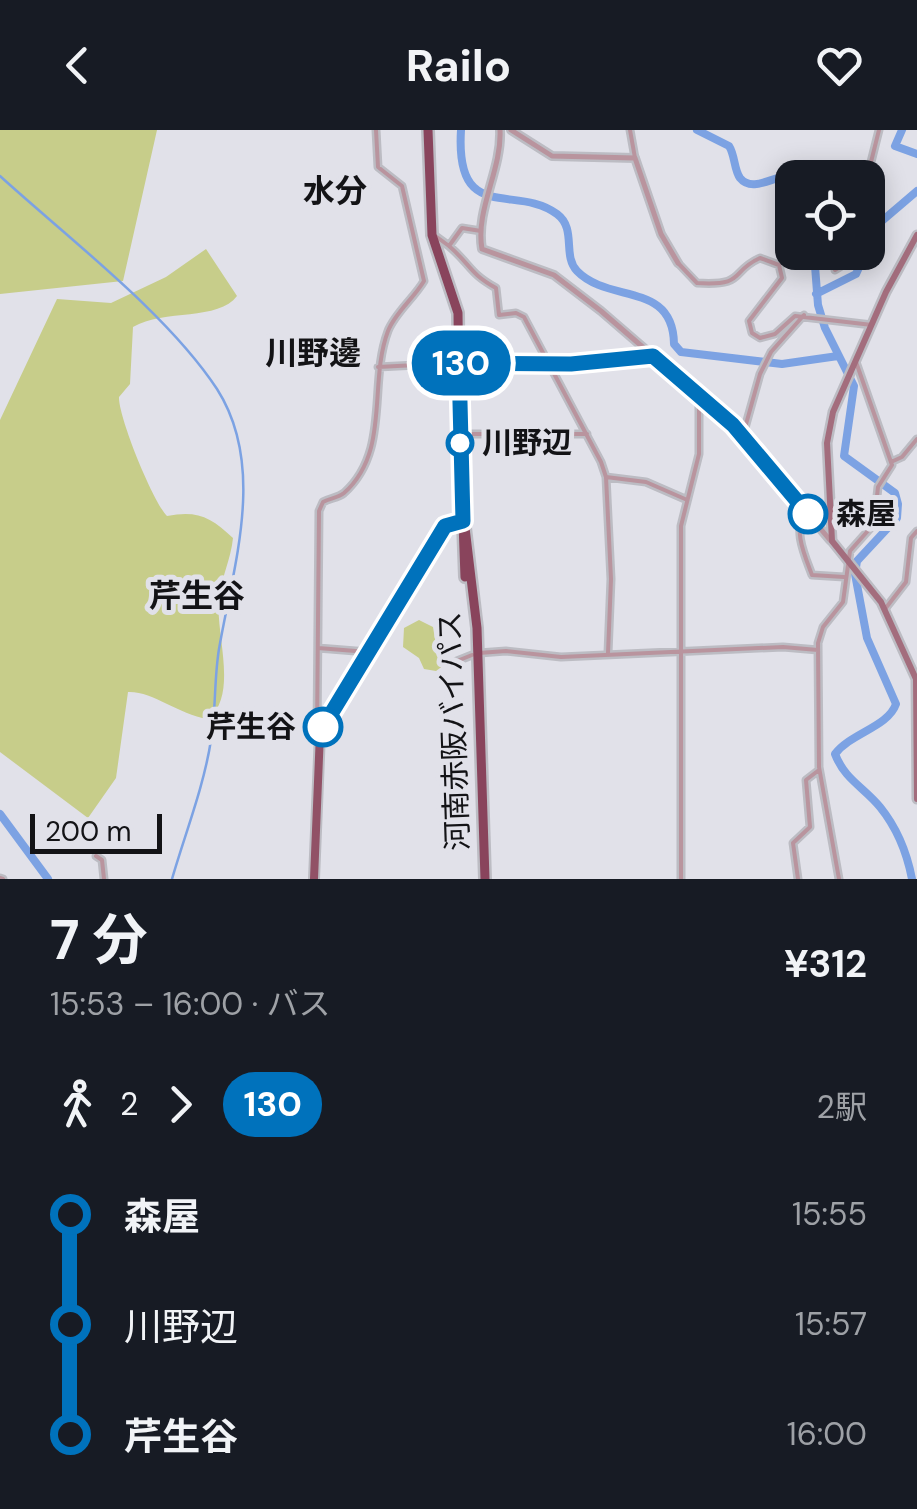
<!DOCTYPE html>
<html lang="ja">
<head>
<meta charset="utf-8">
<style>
  :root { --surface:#171b24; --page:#242831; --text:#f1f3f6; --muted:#9ea1a6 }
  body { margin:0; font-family:"DM Sans","Noto Sans JP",sans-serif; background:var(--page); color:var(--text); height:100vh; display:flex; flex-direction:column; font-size:38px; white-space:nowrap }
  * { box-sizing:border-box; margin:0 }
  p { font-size:32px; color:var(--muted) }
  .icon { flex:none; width:55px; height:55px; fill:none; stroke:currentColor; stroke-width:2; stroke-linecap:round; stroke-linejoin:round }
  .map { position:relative; height:749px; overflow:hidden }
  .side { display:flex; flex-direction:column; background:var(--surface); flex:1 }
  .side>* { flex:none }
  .badge { padding:0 20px; border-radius:32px; font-size:35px; line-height:65px }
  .fabs { position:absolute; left:775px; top:30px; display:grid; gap:20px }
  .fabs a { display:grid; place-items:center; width:110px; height:110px; border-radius:20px; background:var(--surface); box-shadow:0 5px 25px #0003; font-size:50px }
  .scale { position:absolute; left:30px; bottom:25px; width:132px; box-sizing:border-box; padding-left:10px; border:5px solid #131316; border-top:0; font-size:28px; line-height:35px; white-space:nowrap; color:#131316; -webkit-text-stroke:8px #e1e1e9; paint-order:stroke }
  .map>.badge { position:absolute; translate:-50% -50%; box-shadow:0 0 0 5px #fff }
  .legs { display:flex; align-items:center; gap:15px; height:110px; padding:0 50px; font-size:32px }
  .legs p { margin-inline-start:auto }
  .head { display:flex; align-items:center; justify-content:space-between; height:170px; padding:0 50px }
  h1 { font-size:55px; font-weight:700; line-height:75px }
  ul { padding:0 50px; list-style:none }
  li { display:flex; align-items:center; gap:35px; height:110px; font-size:38px }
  li i { display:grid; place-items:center; width:15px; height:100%; margin:0 12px; background:currentColor }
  li i::after { content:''; width:25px; height:25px; margin:-12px; border:8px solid; border-radius:50%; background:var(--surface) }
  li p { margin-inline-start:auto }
  li:first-child i { background:linear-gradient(#0000 50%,currentColor 0) }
  li:last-child i { background:linear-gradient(currentColor 50%,#0000 0) }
  header { display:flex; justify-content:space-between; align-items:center; height:130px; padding:0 50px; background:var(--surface); font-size:45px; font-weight:700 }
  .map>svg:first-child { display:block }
  .green { fill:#c7cd8a }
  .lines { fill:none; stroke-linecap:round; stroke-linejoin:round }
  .stream { stroke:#7ca2e3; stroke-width:2.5 }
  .river { stroke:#7ca2e3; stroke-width:8 }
  .minor-casing { stroke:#bcbcc3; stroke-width:9 }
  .tertiary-casing { stroke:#bcbcc3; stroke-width:10 }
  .secondary-casing { stroke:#bcbcc3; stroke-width:11 }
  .primary-casing { stroke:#bcbcc3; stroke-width:12 }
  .trunk-casing { stroke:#bcbcc3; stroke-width:14 }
  .minor { stroke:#b9949e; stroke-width:4 }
  .tertiary { stroke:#b9949e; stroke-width:5 }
  .secondary { stroke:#a36d7d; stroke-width:6 }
  .primary { stroke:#915166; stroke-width:8 }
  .trunk { stroke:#89445c; stroke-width:9 }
  .line-1-casing { stroke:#fff; stroke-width:22 }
  .line-1 { stroke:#0072bc; stroke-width:15 }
  .stop-1-dot { fill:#fff; stroke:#0072bc; stroke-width:5 }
  .labels { text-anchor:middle; stroke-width:10; stroke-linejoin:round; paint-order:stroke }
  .stop-label { font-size:30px; font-weight:bold; fill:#131316; stroke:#e1e1e9; text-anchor:start }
  .street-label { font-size:30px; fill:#131316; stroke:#e1e1e9 }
  .neighbourhood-label { font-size:32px; font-weight:bold; fill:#131316; stroke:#e1e1e9 }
</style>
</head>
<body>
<header><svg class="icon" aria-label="back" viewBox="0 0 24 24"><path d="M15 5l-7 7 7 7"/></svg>Railo<svg class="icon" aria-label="heart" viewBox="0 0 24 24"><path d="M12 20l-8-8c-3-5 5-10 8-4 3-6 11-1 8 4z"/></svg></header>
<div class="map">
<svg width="917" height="749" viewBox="0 0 917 749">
  <rect width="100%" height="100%" fill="#e1e1e9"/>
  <path class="green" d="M0,0H157L123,151L0,164Z
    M206,119L237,166C219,191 164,179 133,197L130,254L119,267C118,286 153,372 167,386C197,380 211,387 233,408C231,429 221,448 219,469C215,504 239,564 208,589C177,584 153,561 128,562L116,648L88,688L0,622V290L57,169L111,173L166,147Z
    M419,490L433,497L436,515L445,526L444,535L436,541L424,539L419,528L403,517L404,498Z"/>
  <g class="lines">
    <path class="stream" d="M0,46C68,108 167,183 217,259C267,337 233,437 219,519C214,549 216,580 211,610C204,656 185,704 172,749"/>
    <path class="river" d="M461,0C455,96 516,53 557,84C577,99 562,125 577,141C609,174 673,151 674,214L681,222L782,234L838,226
      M697,0L729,16C735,25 734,40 740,48C752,63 774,46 788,46L792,52
      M902,0L895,16L917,24
      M792,88L785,102L792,115
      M868,118L876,96L917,61
      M807,122L815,136L818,175L825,198L854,256L844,326L895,363L898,374L897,388L857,431L855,444L867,508L896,574C888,597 851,603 835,624C845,650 864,657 880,677C897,698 907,723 912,749
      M816,164L856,144L866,122
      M0,684L48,749"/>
    <defs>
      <path id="minor" d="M630,0L635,28
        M867,48L879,0
        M434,105L449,116L462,98L481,101
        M449,116C471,135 469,143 496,158L499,185L516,183L524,187L601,332L606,347L611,449L608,523
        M678,133L697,153C747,156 729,142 760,128L779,135L782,148L749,191L752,203L760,208L775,204L795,186L872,195
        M835,140L846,133L853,122
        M378,237L494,231L571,235L653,226
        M463,304H587
        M743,305L760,244L771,222L804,185
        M891,332L902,327L917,309
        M606,347L646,352L685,369
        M806,381C792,399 805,426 812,445L844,447
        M885,479L906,452L911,408L917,401
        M318,518L368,522
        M479,523L506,521L561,527L783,517L818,520
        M452,533L472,525
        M317,602L319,381L323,372C330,368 338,368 344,363C391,321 368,254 388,201C395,183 414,168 424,151L402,56L378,37L376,0
        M96,726L102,730L104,749
        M0,748L3,749
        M681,749V396L699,324V266
        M798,749L793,713L810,697L806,650L819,640
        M839,749L819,637L818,513L823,497L843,472L850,421L874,394L878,357L892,335L856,232"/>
      <path id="tertiary" d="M500,0C502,40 475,80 482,119L554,145L601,181L733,295L830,410
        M511,0L552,26L635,28L661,104L678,133"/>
      <path id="secondary" d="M917,105L886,162L833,282L827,313L832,411L881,472L916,549L917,669"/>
      <path id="primary" d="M314,749L320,603L445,396L463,391"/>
      <path id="trunk" d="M428,0L432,105L458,183L460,356L477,498L485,749
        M463,393L465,447"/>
    </defs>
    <use href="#minor" class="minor-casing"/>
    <use href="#tertiary" class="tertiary-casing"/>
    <use href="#secondary" class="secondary-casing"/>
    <use href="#primary" class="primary-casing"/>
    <use href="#trunk" class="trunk-casing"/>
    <use href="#minor" class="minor"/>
    <use href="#tertiary" class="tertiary"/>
    <use href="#secondary" class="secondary"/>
    <use href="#primary" class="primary"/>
    <use href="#trunk" class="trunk"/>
  </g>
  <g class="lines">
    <defs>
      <path id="line-1" d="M323,597L445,396L463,391L459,233L571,234L653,226L733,295L808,384"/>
    </defs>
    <use href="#line-1" class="line-1-casing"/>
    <use href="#line-1" class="line-1"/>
  </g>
  <g class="stop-1-dot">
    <circle cx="460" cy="313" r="12"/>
    <circle cx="808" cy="384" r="18"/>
    <circle cx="323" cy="597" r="18"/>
  </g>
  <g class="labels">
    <g class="stop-label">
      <text x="482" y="323">川野辺</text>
      <text x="836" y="394">森屋</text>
      <text x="296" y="607" text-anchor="end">芹生谷</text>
    </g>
    <g class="street-label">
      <text transform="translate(454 601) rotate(-92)" y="10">河南赤阪バイパス</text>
    </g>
    <g class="neighbourhood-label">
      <text x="335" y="72">水分</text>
      <text x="313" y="234">川野邊</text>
      <text x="197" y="477">芹生谷</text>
    </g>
  </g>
</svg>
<div class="fabs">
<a><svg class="icon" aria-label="locate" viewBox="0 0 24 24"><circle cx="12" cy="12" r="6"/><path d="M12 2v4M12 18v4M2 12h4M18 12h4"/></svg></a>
</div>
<div class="scale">200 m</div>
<b class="badge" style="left:461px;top:233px;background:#0072bc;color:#fff">130</b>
</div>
<section class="side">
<div class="head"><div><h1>7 分</h1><p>15:53 – 16:00 · バス</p></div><b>¥312</b></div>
<div class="legs"><svg class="icon" aria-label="walk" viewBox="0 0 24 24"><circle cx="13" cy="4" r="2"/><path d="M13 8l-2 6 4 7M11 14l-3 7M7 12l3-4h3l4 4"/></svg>2<svg class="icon" aria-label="forward" viewBox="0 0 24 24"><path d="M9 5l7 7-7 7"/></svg><b class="badge" style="background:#0072bc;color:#fff">130</b><p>2駅</p></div>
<ul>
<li><i style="color:#0072bc"></i><b>森屋</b><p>15:55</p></li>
<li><i style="color:#0072bc"></i><span>川野辺</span><p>15:57</p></li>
<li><i style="color:#0072bc"></i><b>芹生谷</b><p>16:00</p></li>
</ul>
</section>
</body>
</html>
